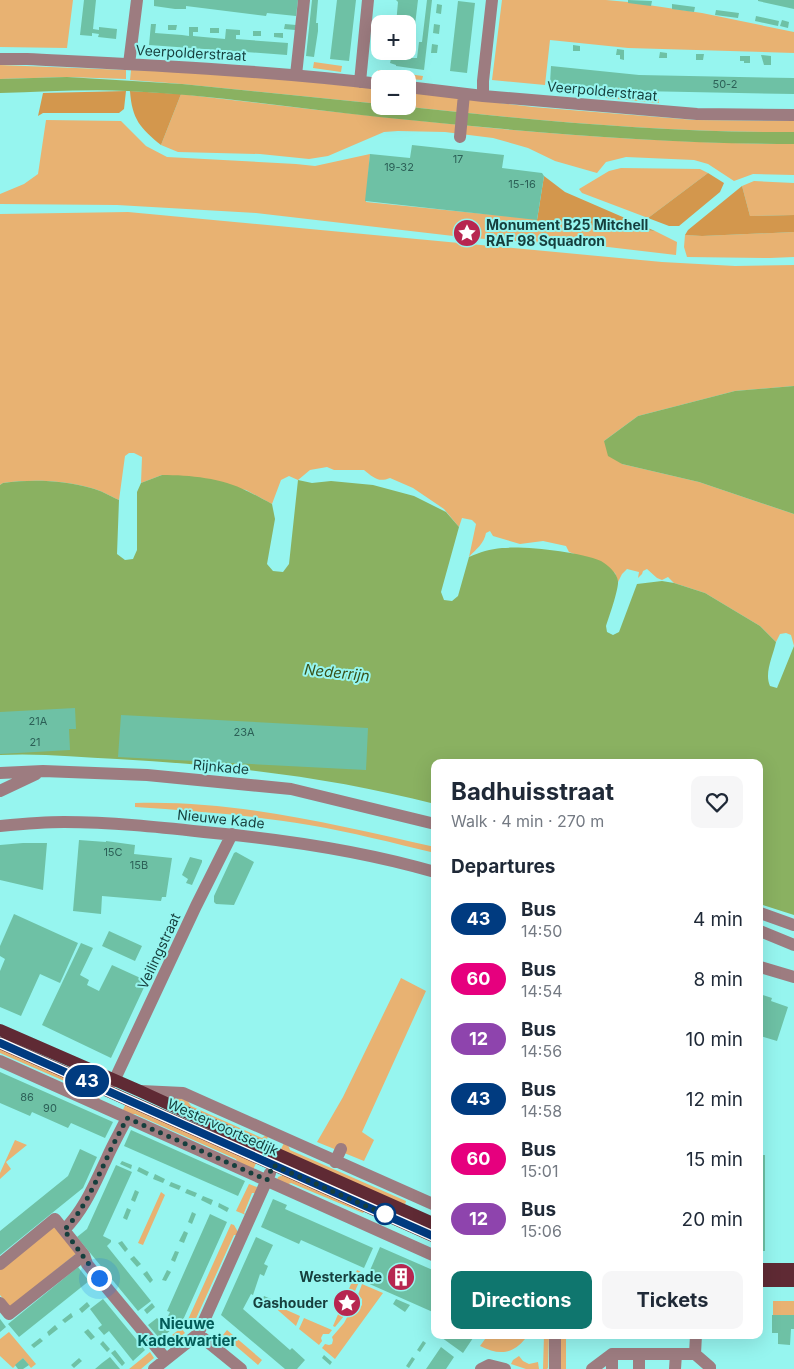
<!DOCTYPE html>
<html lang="en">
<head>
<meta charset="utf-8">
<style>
  :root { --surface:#fff; --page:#f6f6f7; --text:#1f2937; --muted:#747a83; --accent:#0f766e }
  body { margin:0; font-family:Inter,sans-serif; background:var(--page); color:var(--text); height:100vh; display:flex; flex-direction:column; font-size:19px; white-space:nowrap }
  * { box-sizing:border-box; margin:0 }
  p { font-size:16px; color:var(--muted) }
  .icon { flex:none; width:28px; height:28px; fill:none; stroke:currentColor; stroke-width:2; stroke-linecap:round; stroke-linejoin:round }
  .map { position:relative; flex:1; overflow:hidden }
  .details { position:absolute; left:431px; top:759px; width:332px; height:580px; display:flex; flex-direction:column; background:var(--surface); border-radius:10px; box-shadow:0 5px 20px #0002 }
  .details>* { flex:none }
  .badge { padding:0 10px; border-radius:16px; font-size:18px; line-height:32px }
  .controls { position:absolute; left:371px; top:15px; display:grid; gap:10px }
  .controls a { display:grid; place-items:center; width:45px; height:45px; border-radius:10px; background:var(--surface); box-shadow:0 5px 20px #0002; font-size:25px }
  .you { position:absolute; width:25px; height:25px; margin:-12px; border:4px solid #fff; border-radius:50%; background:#1a73e8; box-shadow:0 0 0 8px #1a73e833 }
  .map>.badge { position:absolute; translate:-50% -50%; box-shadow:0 0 0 2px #fff }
  h2 { padding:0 20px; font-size:19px; line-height:45px }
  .round { display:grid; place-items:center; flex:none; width:52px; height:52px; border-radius:10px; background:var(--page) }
  .headline { display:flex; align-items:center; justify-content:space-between; height:85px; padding:0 20px }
  h1 { font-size:24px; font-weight:700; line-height:38px }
  .action { display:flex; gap:10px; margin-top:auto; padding:10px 20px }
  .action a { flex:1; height:58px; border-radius:10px; background:var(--accent); color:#fff; font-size:20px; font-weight:700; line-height:58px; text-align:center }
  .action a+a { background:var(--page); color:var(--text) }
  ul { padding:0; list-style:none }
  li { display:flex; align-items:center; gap:15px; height:60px; padding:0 20px }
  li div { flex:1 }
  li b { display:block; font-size:19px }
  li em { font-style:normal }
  li .badge { min-width:55px; font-weight:700; text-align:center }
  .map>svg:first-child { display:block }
  .green { fill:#e8b272 }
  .forest { fill:#d3974d }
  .water { fill:#8ab161 }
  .building { fill:#6ec1a5 }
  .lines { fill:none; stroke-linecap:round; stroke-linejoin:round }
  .minor { stroke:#9d7c80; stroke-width:12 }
  .major { stroke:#5f2a34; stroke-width:12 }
  .line-casing { stroke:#fff; stroke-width:11 }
  .line { stroke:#003b80; stroke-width:8 }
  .walk { stroke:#163f3d; stroke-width:5; stroke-dasharray:0 9 }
  .stop-dot { fill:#fff; stroke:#003b80; stroke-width:2.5 }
  .labels { text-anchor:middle; stroke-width:4; stroke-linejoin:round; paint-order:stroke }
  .number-label { font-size:11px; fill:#2c6057 }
  .street-label { font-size:14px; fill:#163f3d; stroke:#96f5ef }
  .poi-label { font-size:14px; font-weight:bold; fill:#163f3d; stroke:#96f5ef; text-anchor:end }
  .water-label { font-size:15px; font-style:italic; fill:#3a531b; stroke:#96f5ef }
  .neighbourhood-label { font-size:15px; font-weight:bold; fill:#035c58; stroke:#96f5ef }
</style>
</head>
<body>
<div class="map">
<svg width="794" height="1369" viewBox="0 0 794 1369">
  <rect width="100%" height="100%" fill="#96f5ef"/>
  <path class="green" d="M0,0H73L67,48L0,47Z
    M502,0H606L628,2L702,13L794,32V53L628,48L550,40L545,85L492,80Z
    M314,62L342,66L341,72L313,68Z
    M0,65L126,70V79L67,77L0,79Z
    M131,70L210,72L380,89V104L182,84L130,80Z
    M378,70L423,76L422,80L378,76Z
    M408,92L533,107L695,120L794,121V132C662,133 531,120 400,106H408Z
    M181,94C385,118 589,143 794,144V175L753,174L734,181L708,164L694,160L626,157L606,162L597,173L555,161L528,148L493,138L445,132L398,131L384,132L328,156L309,159L260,154L178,152L161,145Z
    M596,94L659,99V103L595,97Z
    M46,120L121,121L146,146L167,157L296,164L315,166L370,154L366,202L655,231L677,242L676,255L608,247L470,238L469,233L465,232L462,237L256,213L117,205L0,204V194L24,184L38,174Z
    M621,168L700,169L708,173L648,218L582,193L579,189L609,171Z
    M754,181L794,183V215L750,216L742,186Z
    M128,212L662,262L735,266L794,265V386L735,391L638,416L604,441L622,464L699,482L794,514V646L791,635L786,633L780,634L776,642L760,626L705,593L674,583L668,577L662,580L657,578L647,569L643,571L642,574L638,578L639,572L627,569L622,574L618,582L615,573L583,557L569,552L566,546L543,541L520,544L493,536L490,531L486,533C484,544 476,549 469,557L476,524L472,520L462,518L459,527L444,509L413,488L390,478C378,483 373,477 364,470H334L327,467L310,470L298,480L289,476L281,480L272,504L246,490L162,475L141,483L142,457L134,453H129L125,456L119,500C110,496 100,490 91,488C62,480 32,479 3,483L0,485V214Z
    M794,232V257L770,258L687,257L684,247L685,235L702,236Z
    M135,803C237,800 336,825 435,847V853C393,843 351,832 309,825C251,815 193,811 135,807Z
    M401,978L426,991L362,1132L374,1140L364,1161L317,1142L343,1097Z
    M0,1047L103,1092L98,1101L83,1095L85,1090L0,1053Z
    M177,1098L187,1100L191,1106L262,1138L266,1135L268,1137L264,1144L164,1100Z
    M126,1103L257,1161L253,1170L238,1164L236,1159L135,1114L129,1115L122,1112Z
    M15,1140L27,1145L6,1162L11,1169L0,1179V1173Z
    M284,1143L288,1145L290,1150L406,1201L405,1205L280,1151Z
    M283,1175L365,1210L363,1213L291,1183L286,1185L277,1180L278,1177Z
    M249,1184L257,1187L256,1193H252L244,1213L246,1215L236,1211Z
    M161,1192L165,1195L143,1245L138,1243Z
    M231,1224L234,1225L238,1232L237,1235H234L194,1323L197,1325L192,1332L186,1324Z
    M54,1225L77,1253L10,1307L0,1295V1269Z
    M357,1270L363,1273L344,1316L335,1327L333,1326Z
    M362,1284L383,1293L335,1359L322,1348L325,1344L329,1345L332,1344L333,1340L332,1337L344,1323L352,1308L358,1309L362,1305V1299L358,1295Z
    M773,1301H794V1315H773Z
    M273,1304L300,1316L296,1326L272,1305Z
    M304,1318L332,1330L329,1334H323L321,1338L322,1341L319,1345L299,1329Z
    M181,1328L185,1333L166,1348L162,1343Z
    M227,1330L262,1360L258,1365L223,1335Z
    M9,1332L36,1364L31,1368L23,1358L13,1368L0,1356V1339Z
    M488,1335H523L525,1339C512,1355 498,1355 480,1346Z
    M544,1335H549L548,1368L547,1369H543Z
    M561,1335H566V1369H561Z
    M150,1352L154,1358L141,1369H129Z
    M519,1356L523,1361L529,1364L538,1362L539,1369H526L511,1364L513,1360Z"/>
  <path class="forest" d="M126,91L124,109L119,113H43L38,116L43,93Z
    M130,91L181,94L161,145C140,128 132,119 130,91Z
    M708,173L724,183L720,192L679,226H669L648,218Z
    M544,176L565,192L655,231L537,220Z
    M742,186L750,216L794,215V232L702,236L685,235L688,230Z"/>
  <path class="water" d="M67,77L182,84L380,104V106H400C531,120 662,133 794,132V144C655,144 517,131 379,117C295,108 212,95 128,91C86,89 42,92 0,93V79Z
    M794,386V514L699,482L622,464L608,456L604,441L638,416L735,391Z
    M162,475C190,475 222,478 247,491C256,495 264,500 272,504L275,519L267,564L273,571L283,572L289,564L298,480L312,483L331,481L373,485L414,496L446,512L459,527L441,592L444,600L452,601L458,596L469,557C480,552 490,549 502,548C527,546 579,552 601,561C608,565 617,573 618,581C619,588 609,617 606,626L607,632L613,635L619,632L637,584L662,581L674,583L705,593L760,626L776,642C773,656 764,673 770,686L777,688L794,646V915L760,904V762H435V804C331,777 225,765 117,759C78,757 39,753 0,755V485L3,483C32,479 62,480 91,488C100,490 110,496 119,500L117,554L125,560L133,559L137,550V492L141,483Z"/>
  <path class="building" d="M84,0H96L93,29L99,30V27L117,29L116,39L98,37L99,34L92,33V36L80,35Z
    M154,0H298L296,16L267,13L266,16L186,6V9H175L154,6Z
    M312,0H318L316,23H318V31L314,57L306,56Z
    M337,0H356L349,61L330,59Z
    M396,0H418L412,50H411L410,54H412V58H417L419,42H422L427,0H432L424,70L396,66V65L390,63L393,51H408V24H396L398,2Z
    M628,0L652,1L651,6L628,3Z
    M758,0H794V9L758,1Z
    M458,1L475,3L467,73L450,71Z
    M437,4L442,5L441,14L436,13Z
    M672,4L695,7L694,12L672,9Z
    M716,10L739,13L738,18L715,15Z
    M756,16L779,21L778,26L755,21Z
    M782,20L789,22L788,28L780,26Z
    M151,24H156L155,33L182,35L189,36V27H198V32H193V36L225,39L226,29L240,30V35H236V39L288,43L287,55L149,45Z
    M285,24L296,25L295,30L284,29Z
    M434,24L440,25L439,34L433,33Z
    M168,25H177L176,30H168Z
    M210,28H219V33H210Z
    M253,31H261V36H253Z
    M274,33H283V38L274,37Z
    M432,44L438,45L437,53H431Z
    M573,45L580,46V51H573Z
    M617,49L624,50V60L620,59V55H616Z
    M660,52L667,53V58H659Z
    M696,54H704L703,60H696Z
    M761,55L771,56V65H764Z
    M740,56H750V63H744V61H740Z
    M551,66L639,75L794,78V94L639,91L550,83Z
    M412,145L504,155L502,168L542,173L544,176L537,220L365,201L370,154L410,158Z
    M75,708L76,729H69L70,750L0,754V712Z
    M121,715L368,728L366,770L118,757Z
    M79,840L106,842V841L135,845L134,854L172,858L166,897H162L161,901L102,896L101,914L73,911Z
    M23,843H47L43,890L0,880V845Z
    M236,852L254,862L234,905L216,904L214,902V896L234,853Z
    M190,857L202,860V862L192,885L186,883L188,879L182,875Z
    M14,914L78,943L60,983L40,974L21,1016L0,1007V971L5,959L0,956V946Z
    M109,931L142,946L135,961L102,946Z
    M81,943L93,948L80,975L89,980L87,985L99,991L112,965L147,981L111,1058L42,1025Z
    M760,994L772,998L771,1001L788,1007L777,1041L760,1036Z
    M0,1072L113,1122L105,1138L71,1123L68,1128L32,1112L30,1116L0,1103Z
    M131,1130L245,1181L238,1196L124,1146Z
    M80,1149L97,1157L83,1188L0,1255V1231L68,1176Z
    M760,1155H765V1251H760Z
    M122,1161L132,1165L131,1169L120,1164Z
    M116,1165L132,1172L103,1236L111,1240V1242L107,1246L151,1301L138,1311L77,1237L87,1229Z
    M139,1167L149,1172L147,1176L137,1171Z
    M155,1174L165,1179L163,1183L153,1179Z
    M171,1182L181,1186L179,1190L169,1186Z
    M187,1189L197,1193L195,1197L185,1193Z
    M135,1190L139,1192L135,1202L131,1200Z
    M203,1196L213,1200L211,1205L201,1200Z
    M273,1199L287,1205L285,1209L373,1248L364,1268L301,1240L299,1244L261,1227Z
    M219,1203L229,1208L227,1212L218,1207Z
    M127,1208L131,1210L127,1220L123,1218Z
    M192,1212L196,1214L192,1224L188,1222Z
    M210,1214L227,1222L183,1320L160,1339L148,1325L157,1318L161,1322L168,1316L170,1312L167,1311Z
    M184,1231L188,1233L184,1243L179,1241Z
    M256,1237L273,1245L264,1264L268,1266L264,1276L260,1274L253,1295L251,1294L243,1309L290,1350L292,1348L305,1360L297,1369H285L221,1315Z
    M122,1241L128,1249L125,1252L118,1243Z
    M380,1247L435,1271V1313L365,1282Z
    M175,1251L179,1252L175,1262L171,1260Z
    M134,1256L141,1264L137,1267L130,1259Z
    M78,1267L89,1281L19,1337L8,1324Z
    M167,1270L171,1272L166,1281L162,1280Z
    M147,1271L153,1280L150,1283L143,1274Z
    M264,1296L271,1299L269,1304L262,1301Z
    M103,1299L145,1350L133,1361L109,1331L104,1335L98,1328L102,1325L90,1309Z
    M396,1299L410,1305L405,1312L393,1304Z
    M87,1302L90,1306L82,1313L79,1309Z
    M152,1303L155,1307L147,1314L144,1310Z
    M71,1313L73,1317L65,1323L62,1320Z
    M772,1315H794V1329H791L790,1345L778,1344V1333H772Z
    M0,1319L6,1327L0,1332Z
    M55,1325L58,1329L49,1336L47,1332Z
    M88,1329L95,1337L91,1340L84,1332Z
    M438,1335H475L463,1353Z
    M40,1338L43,1341L34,1348L31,1345Z
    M103,1341L110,1349L107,1352L100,1344Z
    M423,1341L426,1343L420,1352L417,1350Z
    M441,1347L454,1357L446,1369H426Z
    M115,1350L125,1363L122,1366L111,1353Z
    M324,1355L332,1362L330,1365L322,1358Z
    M110,1357L120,1369H95L102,1363Z
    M412,1357L415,1359L409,1368L406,1366Z
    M23,1358L29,1365L23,1369H18L15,1365Z
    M79,1358L82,1361L74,1368L71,1365Z"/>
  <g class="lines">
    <path class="minor" d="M0,59H27C145,65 263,70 380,84
      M129,64L137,0
      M296,75L304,0
      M360,82L368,0
      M408,87L483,96L697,114L794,115
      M483,96V81L492,0
      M460,137L464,94
      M0,773L43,771L147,775L291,789L435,824
      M0,791L36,774
      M0,826C21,824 43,822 64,822C111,822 158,827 204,832C282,839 359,850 435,872
      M760,913L794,925
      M760,931L794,945
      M760,967L794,977
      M0,1061L435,1256
      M114,1081L196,906L232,834
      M141,1091L183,1093L435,1205
      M335,1162L341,1149
      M64,1230C84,1210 94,1185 106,1160C112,1146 120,1132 127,1118
      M0,1264L55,1219L84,1255L87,1264L166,1359
      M0,1303L9,1314L84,1255
      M198,1334L241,1369
      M612,1354V1369
      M695,1354L696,1335
      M154,1369L198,1334L270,1173
      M481,1369L489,1365L505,1369
      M555,1369V1335
      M592,1369L612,1354H695L710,1367V1369
      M639,1369V1354
      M675,1369L676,1354"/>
    <path class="major" d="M0,1030L140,1091L264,1148L435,1224
      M0,1043L435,1237
      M760,1269H794
      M760,1281H794"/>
  </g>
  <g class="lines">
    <defs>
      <path id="line" d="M0,1043L435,1237"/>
    </defs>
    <use href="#line" class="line-casing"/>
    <use href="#line" class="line"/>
    <path class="walk" d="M99,1278L64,1230C84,1210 94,1185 106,1160C112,1146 120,1132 127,1118L267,1180L273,1165L393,1218L385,1214"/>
  </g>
  <defs>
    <symbol id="sight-disc" viewBox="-11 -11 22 22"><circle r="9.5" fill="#b72650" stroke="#96f5ef"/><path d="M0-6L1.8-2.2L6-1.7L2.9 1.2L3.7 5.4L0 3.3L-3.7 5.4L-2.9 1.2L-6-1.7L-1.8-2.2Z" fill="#fff"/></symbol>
    <symbol id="building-disc" viewBox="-11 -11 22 22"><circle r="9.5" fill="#b72650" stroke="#96f5ef"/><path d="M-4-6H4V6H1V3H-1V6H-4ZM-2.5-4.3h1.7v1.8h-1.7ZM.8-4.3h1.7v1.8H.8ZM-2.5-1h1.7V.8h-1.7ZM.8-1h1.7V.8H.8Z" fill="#fff"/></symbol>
  </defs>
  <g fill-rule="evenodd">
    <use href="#sight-disc" x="451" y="217" width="32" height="32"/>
    <use href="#building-disc" x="385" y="1261" width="32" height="32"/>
    <use href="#sight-disc" x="331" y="1287" width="32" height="32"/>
  </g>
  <circle class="stop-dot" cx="385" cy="1214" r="10"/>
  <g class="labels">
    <g class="number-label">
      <text x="725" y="88">50-2</text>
      <text x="458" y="163">17</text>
      <text x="399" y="171">19-32</text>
      <text x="522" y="188">15-16</text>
      <text x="38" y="725">21A</text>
      <text x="244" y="736">23A</text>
      <text x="35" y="746">21</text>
      <text x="113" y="856">15C</text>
      <text x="139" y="869">15B</text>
      <text x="27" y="1101">86</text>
      <text x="50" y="1112">90</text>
    </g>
    <g class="street-label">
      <text transform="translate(191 53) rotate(3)" y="5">Veerpolderstraat</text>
      <text transform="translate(602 91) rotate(5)" y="5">Veerpolderstraat</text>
      <text transform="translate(221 767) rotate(5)" y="5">Rijnkade</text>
      <text transform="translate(221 819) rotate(6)" y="5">Nieuwe Kade</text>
      <text transform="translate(159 951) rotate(-65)" y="5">Veilingstraat</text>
      <text transform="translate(223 1127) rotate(24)" y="5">Westervoortsedijk</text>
    </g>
    <g class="poi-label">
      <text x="486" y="230" text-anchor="start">Monument B25 Mitchell<tspan x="486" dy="16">RAF 98 Squadron</tspan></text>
      <text x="382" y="1282">Westerkade</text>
      <text x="328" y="1308">Gashouder</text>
    </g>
    <g class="water-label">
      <text transform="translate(337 673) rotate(6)" y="5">Nederrijn</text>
    </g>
    <g class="neighbourhood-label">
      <text x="187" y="1329">Nieuwe<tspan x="187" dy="17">Kadekwartier</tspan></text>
    </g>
  </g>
</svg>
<div class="controls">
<a>+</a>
<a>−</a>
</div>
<div class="you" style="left:99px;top:1278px"></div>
<b class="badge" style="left:87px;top:1081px;background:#003b80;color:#fff">43</b>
<section class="details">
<div class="headline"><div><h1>Badhuisstraat</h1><p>Walk · 4 min · 270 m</p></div><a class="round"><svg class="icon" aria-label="heart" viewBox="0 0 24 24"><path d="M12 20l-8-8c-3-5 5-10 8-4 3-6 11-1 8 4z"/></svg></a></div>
<h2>Departures</h2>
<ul>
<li><span class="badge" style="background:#003b80;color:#fff">43</span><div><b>Bus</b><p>14:50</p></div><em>4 min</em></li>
<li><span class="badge" style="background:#e6007e;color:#fff">60</span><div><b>Bus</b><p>14:54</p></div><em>8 min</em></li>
<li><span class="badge" style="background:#8e44ad;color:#fff">12</span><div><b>Bus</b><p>14:56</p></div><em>10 min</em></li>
<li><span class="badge" style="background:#003b80;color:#fff">43</span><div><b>Bus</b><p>14:58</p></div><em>12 min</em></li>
<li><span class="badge" style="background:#e6007e;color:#fff">60</span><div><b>Bus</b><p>15:01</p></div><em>15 min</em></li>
<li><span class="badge" style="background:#8e44ad;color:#fff">12</span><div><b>Bus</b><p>15:06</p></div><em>20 min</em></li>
</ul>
<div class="action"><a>Directions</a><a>Tickets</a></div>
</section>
</div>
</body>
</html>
